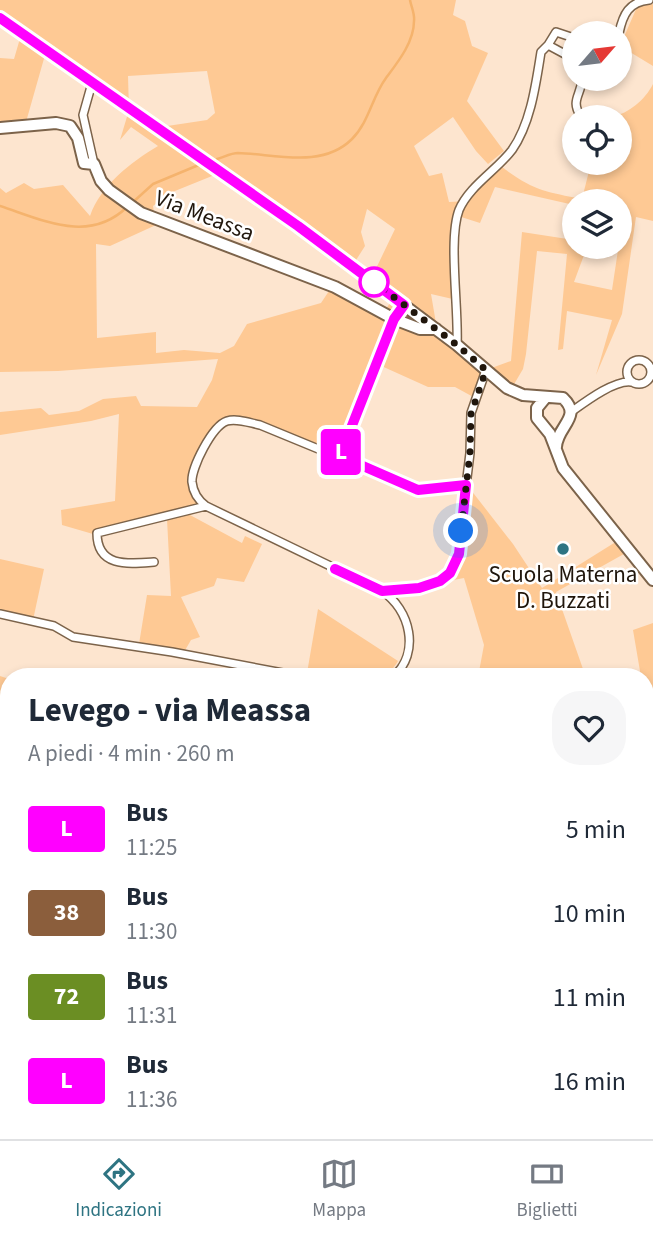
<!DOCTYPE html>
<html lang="it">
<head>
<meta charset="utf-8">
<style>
  :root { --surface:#fff; --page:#f6f6f7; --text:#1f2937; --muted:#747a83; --line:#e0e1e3; --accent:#2e7482 }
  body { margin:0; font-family:"Source Sans 3",sans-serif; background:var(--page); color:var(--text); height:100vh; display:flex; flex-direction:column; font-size:26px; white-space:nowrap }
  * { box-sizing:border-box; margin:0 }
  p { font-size:23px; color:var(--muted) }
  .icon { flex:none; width:38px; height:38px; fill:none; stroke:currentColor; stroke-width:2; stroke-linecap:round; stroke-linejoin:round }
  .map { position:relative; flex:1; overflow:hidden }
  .side { position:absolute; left:0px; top:668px; width:654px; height:471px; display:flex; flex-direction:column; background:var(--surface); border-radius:28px 28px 0 0; box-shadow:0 4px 10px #0003 }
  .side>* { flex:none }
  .badge { padding:0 14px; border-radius:5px; font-size:24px; line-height:46px }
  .needle { width:46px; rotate:62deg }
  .tools { position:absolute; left:562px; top:21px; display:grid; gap:14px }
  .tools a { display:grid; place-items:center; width:70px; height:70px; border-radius:50%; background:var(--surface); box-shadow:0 4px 10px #0003; font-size:35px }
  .you { position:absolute; width:35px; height:35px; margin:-18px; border:5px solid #fff; border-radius:50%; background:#1a73e8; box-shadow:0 0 0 10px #1a73e833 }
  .map>.badge { position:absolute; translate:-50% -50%; box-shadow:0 0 0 4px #fff }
  .round { display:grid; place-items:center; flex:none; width:74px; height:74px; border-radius:28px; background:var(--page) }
  .head { display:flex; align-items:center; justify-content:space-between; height:119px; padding:0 28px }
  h1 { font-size:33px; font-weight:700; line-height:52px }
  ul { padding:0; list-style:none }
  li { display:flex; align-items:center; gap:21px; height:84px; padding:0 28px }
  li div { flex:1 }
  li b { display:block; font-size:26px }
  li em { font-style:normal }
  li .badge { min-width:77px; font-weight:700; text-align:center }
  .dock { display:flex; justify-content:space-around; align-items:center; height:98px; border-top:2px solid var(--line); background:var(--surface); font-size:19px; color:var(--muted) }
  .dock a { display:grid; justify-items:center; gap:4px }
  .dock .current { color:var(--accent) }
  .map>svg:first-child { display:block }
  .green { fill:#fec994; fill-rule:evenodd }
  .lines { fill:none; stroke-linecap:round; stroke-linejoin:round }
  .stream { stroke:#f5b36d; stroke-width:2.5 }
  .street-casing { stroke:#7c634a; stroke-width:10 }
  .secondary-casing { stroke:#7c634a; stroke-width:14 }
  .street { stroke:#fff; stroke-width:7 }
  .secondary { stroke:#fff; stroke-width:10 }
  .line-casing { stroke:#fff; stroke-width:16 }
  .line { stroke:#f0f; stroke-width:10 }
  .walk { stroke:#20160c; stroke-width:7; stroke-dasharray:0 12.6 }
  .stop-dot { fill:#fff; stroke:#f0f; stroke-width:3.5 }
  .poi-dot { fill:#2e7482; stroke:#fff; stroke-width:2.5 }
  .labels { text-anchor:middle; stroke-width:5; stroke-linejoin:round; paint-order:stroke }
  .street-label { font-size:23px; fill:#20160c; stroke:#fff }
  .poi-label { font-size:23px; fill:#20160c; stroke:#fff }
</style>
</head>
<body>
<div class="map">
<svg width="653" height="1139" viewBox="0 0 653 1139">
  <rect width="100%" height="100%" fill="#fde5cf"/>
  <path class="green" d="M0,0H456L453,15L465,21L472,46L488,53L467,101L504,151L488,164L476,151L453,117L414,146L429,176L442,173L449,202L467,201L502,167C532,190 546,192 582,199L591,163H620V117H612C629,113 645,100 653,84V221L636,217L622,314L596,375L612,320L567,311L563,349L558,350L567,254L537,251L526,354L523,369L510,391L486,371V380L477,399L455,387H428L377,364L339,456C316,447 242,410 222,426C211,434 206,451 201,463C193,481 196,494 209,507L190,515L242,543L245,536L262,544L244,582L217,578L214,586L181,597L200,637L191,640L184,652L139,644L147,595L171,596L167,519L93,534L62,525L61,510L115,501L119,414L91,421L0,435V412L41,408L49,415L79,411L103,399L136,396L141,406L197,407L212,380L218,359L58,371L0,372V188L6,193L24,183L34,189L63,185L90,216C101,185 130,163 158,146L131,127L120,140L129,110L45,55L26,122L0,124V58L14,59L21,35L0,18ZM207,71L215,113L207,120L154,128L129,110L128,76ZM217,174L351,268L365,246L361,232L367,209L395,229L370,281L393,298L383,314L331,288L321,303L247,324L234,346L220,353L184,350L156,353V332L97,338L96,244L110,246L156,225L153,206L170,193ZM495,187L574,205V201H620V216L623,217L612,290L574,282L587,247H574V240L522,232L511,361L486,370L437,329L431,294L457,300L458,216L480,223Z
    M653,4V66L620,46L637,7Z
    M467,485L513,544L542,588L622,538L631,550L556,592L583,669L584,677H478L484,645L464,578L448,581L461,559Z
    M0,559L44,569L33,620L0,612Z
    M318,609L398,661C395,667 388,674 381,677C367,682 323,676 307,673Z
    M653,623V748L646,704V677H641L633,630Z
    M0,676L9,679V738L0,733Z
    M646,763L653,764V811L646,819Z
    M9,764V977L0,973V779Z
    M653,1073V1139H527L487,1131L646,1130V1076L649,1077Z
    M0,1110H9V1130L277,1131L274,1139H0Z
    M337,1131V1130L473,1131V1139H335Z"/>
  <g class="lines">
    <path class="stream" d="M217,159C224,157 231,153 238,153C275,154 322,169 352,139C369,122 372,97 386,78C398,62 414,42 414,21C415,14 411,6 410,0
      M132,203L153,184L201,164
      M0,206C43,220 89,244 127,207
      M644,1139L653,1118"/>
    <defs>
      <path id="street" d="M619,33C623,14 629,2 649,0
        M574,38L556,32L548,45L574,59
        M92,83L83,115L94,164
        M581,117C570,100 581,96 582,79
        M457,345C459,310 448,239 459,210C469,186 497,170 512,150C531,123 536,83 541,52L548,45
        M627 372a12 12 0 1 1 24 0a12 12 0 1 1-24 0Z
        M571,412C585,402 614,380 631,382
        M339,456L394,319L404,305
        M154,562C129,564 97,568 97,533L206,506
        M383,591C414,587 440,593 457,560L470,453L471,413L486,370
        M0,614L54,626L73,637L172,652L304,677
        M393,677C421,653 410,609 382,591L206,506C198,500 193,492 192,482C191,468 212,426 227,421C237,418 250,423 260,425L418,490L466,485"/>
      <path id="secondary" d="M0,18L298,226L457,345L507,388L523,395L563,398C583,417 557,426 556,447
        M0,128L56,123L70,126L78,138L84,163L94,164L101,181L109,190L141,213L335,287L394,319L420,329H436
        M546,397L537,408V418L550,434L563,468L653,580"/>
    </defs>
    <use href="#street" class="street-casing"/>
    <use href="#secondary" class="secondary-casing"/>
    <use href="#street" class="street"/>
    <use href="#secondary" class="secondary"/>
  </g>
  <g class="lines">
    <defs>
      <path id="line" d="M0,18L298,226L404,305L394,319L340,456L418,490L466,485L459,554L450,573L440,581L419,588L382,591L335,569"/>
    </defs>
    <use href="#line" class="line-casing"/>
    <use href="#line" class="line"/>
    <path class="walk" d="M374,282L457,345L486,370L471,414L470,453L461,531"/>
  </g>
  <circle class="stop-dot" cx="374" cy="282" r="14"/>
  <circle class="poi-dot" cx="563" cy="549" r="7"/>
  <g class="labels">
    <g class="street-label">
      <text transform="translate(205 215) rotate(21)" y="8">Via Meassa</text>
    </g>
    <g class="poi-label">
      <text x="563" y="582">Scuola Materna<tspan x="563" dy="26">D. Buzzati</tspan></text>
    </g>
  </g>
</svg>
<div class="tools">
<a><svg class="needle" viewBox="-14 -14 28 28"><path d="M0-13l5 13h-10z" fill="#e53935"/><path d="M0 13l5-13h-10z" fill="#747a83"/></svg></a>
<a><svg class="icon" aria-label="locate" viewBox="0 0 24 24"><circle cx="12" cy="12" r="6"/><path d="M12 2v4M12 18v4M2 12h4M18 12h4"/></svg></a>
<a><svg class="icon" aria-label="layers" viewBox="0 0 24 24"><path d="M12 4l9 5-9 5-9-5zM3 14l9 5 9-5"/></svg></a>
</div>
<div class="you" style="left:461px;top:531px"></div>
<b class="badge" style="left:341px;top:452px;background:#f0f;color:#fff">L</b>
<section class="side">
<div class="head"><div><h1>Levego - via Meassa</h1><p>A piedi · 4 min · 260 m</p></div><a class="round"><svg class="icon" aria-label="heart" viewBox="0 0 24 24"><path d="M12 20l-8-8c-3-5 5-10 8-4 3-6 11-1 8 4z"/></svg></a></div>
<ul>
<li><span class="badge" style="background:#f0f;color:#fff">L</span><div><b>Bus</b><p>11:25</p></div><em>5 min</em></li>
<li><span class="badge" style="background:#8b5e3c;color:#fff">38</span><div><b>Bus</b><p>11:30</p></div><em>10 min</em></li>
<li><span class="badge" style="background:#6b8e23;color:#fff">72</span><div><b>Bus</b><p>11:31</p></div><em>11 min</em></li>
<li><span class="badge" style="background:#f0f;color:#fff">L</span><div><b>Bus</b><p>11:36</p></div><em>16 min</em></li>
</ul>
</section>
</div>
<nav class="dock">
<a class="current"><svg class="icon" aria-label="directions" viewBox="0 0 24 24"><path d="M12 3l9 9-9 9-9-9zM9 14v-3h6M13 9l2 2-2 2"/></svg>Indicazioni</a>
<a><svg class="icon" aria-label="map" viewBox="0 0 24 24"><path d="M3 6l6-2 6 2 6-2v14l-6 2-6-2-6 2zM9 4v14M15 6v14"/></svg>Mappa</a>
<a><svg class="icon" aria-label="tickets" viewBox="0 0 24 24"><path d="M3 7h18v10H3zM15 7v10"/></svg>Biglietti</a>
</nav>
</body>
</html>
